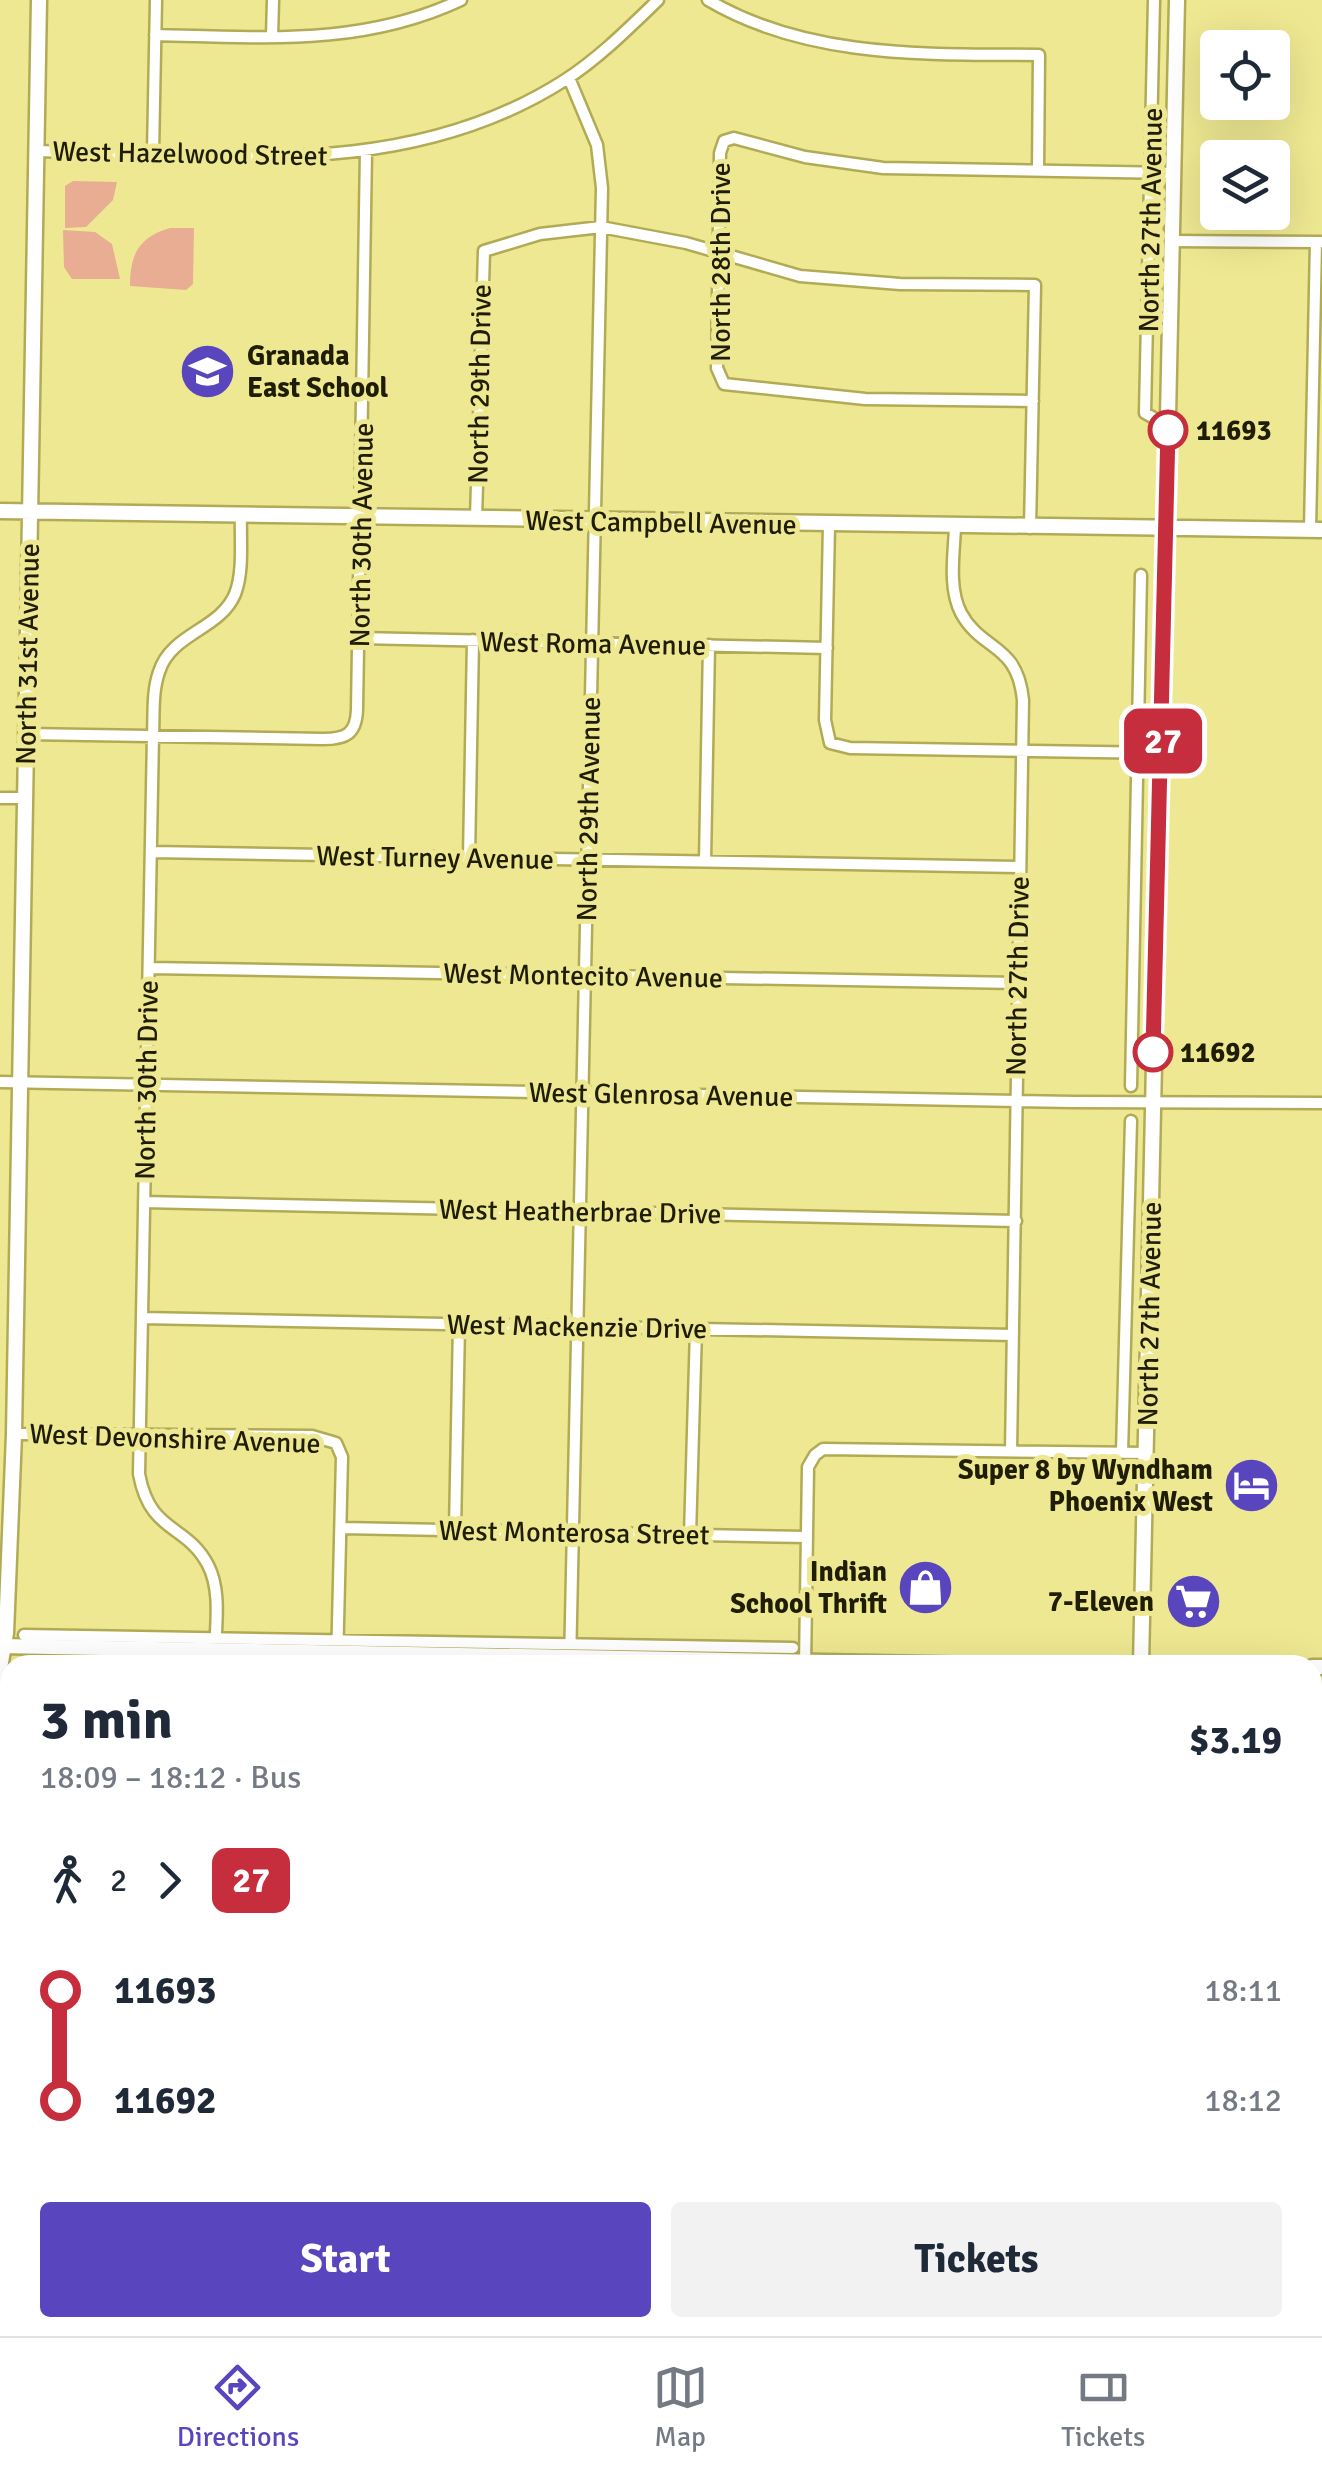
<!DOCTYPE html>
<html lang="en">
<head>
<meta charset="utf-8">
<style>
  :root { --surface:#fff; --page:#f2f2f3; --text:#1f2937; --muted:#747a83; --line:#e0e1e3; --accent:#5945bd }
  body { margin:0; font-family:Signika,sans-serif; background:var(--page); color:var(--text); height:100vh; display:flex; flex-direction:column; font-size:38px; white-space:nowrap }
  * { box-sizing:border-box; margin:0 }
  p { font-size:32px; color:var(--muted) }
  .icon { flex:none; width:55px; height:55px; fill:none; stroke:currentColor; stroke-width:2; stroke-linecap:round; stroke-linejoin:round }
  .map { position:relative; flex:1; overflow:hidden }
  .sheet { position:absolute; left:0px; top:1655px; width:1322px; height:682px; display:flex; flex-direction:column; background:var(--surface); border-radius:30px 30px 0 0; box-shadow:0 10px 40px #0002 }
  .sheet>* { flex:none }
  .badge { padding:0 20px; border-radius:15px; font-size:35px; line-height:65px }
  .fabs { position:absolute; left:1200px; top:30px; display:grid; gap:20px }
  .fabs a { display:grid; place-items:center; width:90px; height:90px; border-radius:10px; background:var(--surface); box-shadow:0 10px 40px #0002; font-size:50px }
  .map>.badge { position:absolute; translate:-50% -50%; box-shadow:0 0 0 5px #fff }
  .legs { display:flex; align-items:center; gap:15px; height:110px; padding:0 40px; font-size:32px }
  .legs p { margin-inline-start:auto }
  .headline { display:flex; align-items:center; justify-content:space-between; height:170px; padding:0 40px }
  h1 { font-size:55px; font-weight:800; line-height:75px }
  .action { display:flex; gap:20px; margin-top:auto; padding:20px 40px }
  .action a { flex:1; height:115px; border-radius:10px; background:var(--accent); color:#fff; font-size:40px; font-weight:800; line-height:115px; text-align:center }
  .action a+a { background:var(--page); color:var(--text) }
  ul { padding:0 40px; list-style:none }
  li { display:flex; align-items:center; gap:35px; height:110px; font-size:38px }
  li i { display:grid; place-items:center; width:15px; height:100%; margin:0 12px; background:currentColor }
  li i::after { content:''; width:25px; height:25px; margin:-12px; border:8px solid; border-radius:50%; background:var(--surface) }
  li p { margin-inline-start:auto }
  li:first-child i { background:linear-gradient(#0000 50%,currentColor 0) }
  li:last-child i { background:linear-gradient(currentColor 50%,#0000 0) }
  .menu { display:flex; justify-content:space-around; align-items:center; height:140px; border-top:2px solid var(--line); background:var(--surface); font-size:28px; color:var(--muted) }
  .menu a { display:grid; justify-items:center; gap:5px }
  .menu .current { color:var(--accent) }
  .map>svg:first-child { display:block }
  .green { fill:#e8ad93 }
  .lines { fill:none; stroke-linecap:round; stroke-linejoin:round }
  .street-casing { stroke:#b2ab56; stroke-width:15 }
  .secondary-casing { stroke:#b2ab56; stroke-width:19 }
  .street { stroke:#fff; stroke-width:10 }
  .secondary { stroke:#fff; stroke-width:14 }
  .line-1-casing { stroke:#fff; stroke-width:22 }
  .line-1 { stroke:#c62d3d; stroke-width:15 }
  .stop-1-dot { fill:#fff; stroke:#c62d3d; stroke-width:5 }
  .labels { text-anchor:middle; stroke-width:10; stroke-linejoin:round; paint-order:stroke }
  .street-label { font-size:28px; fill:#1f1d03; stroke:#eee892 }
  .poi-label { font-size:28px; font-weight:bold; fill:#1f1d03; stroke:#eee892; text-anchor:end }
  .stop-label { font-size:28px; font-weight:bold; fill:#1f1d03; stroke:#eee892; text-anchor:start }
</style>
</head>
<body>
<div class="map">
<svg width="1322" height="2336" viewBox="0 0 1322 2336">
  <rect width="100%" height="100%" fill="#eee892"/>
  <path class="green" d="M73,181L117,182L113,200L86,227L65,228V186Z
    M170,228H194L193,284L186,290L130,286C130,254 139,237 170,228Z
    M63,230L95,232L112,244L120,279H72L64,267Z"/>
  <g class="lines">
    <defs>
      <path id="street" d="M708,0C808,59 927,54 1039,55L1038,171
        M1154,0L1145,413L1168,426
        M155,35C262,37 361,47 461,0
        M272,37L273,0
        M569,78L597,145L602,188L570,1665
        M37,151C217,154 405,183 565,80C599,58 629,28 658,0
        M153,153L156,0
        M1172,241L1321,242
        M1033,401L865,399L724,384L717,368L720,153L724,141L734,138L805,157L883,168L1172,173
        M476,518L484,251L540,234L601,227L686,243L800,276L900,284L1035,285L1030,528
        M829,525L825,720L830,743L850,748L1163,753
        M955,527C954,554 948,588 961,613C982,652 1017,642 1023,700L1011,1451
        M1310,529L1316,242
        M359,638L827,648
        M26,734L323,739C346,739 356,734 357,710L366,151
        M0,798H24
        M152,852L1019,867
        M469,857L473,640
        M705,861L709,645
        M149,968L1017,983
        M0,1082L1073,1102L1322,1103
        M1131,1086L1141,575
        M144,1202L1016,1221
        M142,1318L1013,1335
        M14,1434L312,1436L336,1443L342,1457L337,1665
        M1122,1452L1131,1121
        M341,1528L807,1537
        M455,1530L459,1324
        M690,1535L696,1329
        M24,1635L793,1648
        M215,1651C216,1623 221,1590 208,1565C186,1523 150,1534 139,1474L153,735C154,714 152,692 159,672C171,633 220,630 235,594C244,571 240,539 241,515
        M805,1665L808,1467L815,1455L823,1449L1146,1453
        M0,1891H10
        M0,2089H10
        M31,2336L58,2328"/>
      <path id="secondary" d="M0,511L1322,530
        M0,1646L979,1665
        M1141,1665L1177,0
        M1312,1667H1322
        M1312,1693L1322,1694
        M0,1794L4,1682L0,1668L6,1633L14,1434L39,0
        M1129,2336V2328"/>
    </defs>
    <use href="#street" class="street-casing"/>
    <use href="#secondary" class="secondary-casing"/>
    <use href="#street" class="street"/>
    <use href="#secondary" class="secondary"/>
  </g>
  <g class="lines">
    <defs>
      <path id="line-1" d="M1153,1052L1168,430"/>
    </defs>
    <use href="#line-1" class="line-1-casing"/>
    <use href="#line-1" class="line-1"/>
  </g>
  <defs>
    <symbol id="school-disc" viewBox="-11 -11 22 22"><circle r="9.5" fill="#5945bd" stroke="#eee892"/><path d="M0-5L7-2L0 1L-7-2ZM-4 1L0 2.5L4 1V4Q0 6-4 4Z" fill="#fff"/></symbol>
    <symbol id="hotel-disc" viewBox="-11 -11 22 22"><circle r="9.5" fill="#5945bd" stroke="#eee892"/><path d="M-6-4.5h1.5V1H6V5H4.5V3h-9V5H-6ZM-4 0a1.8 1.8 0 1 1 3.6 0ZM.5 0V-2.5h3Q6-2.5 6 0Z" fill="#fff"/></symbol>
    <symbol id="shop-disc" viewBox="-11 -11 22 22"><circle r="9.5" fill="#5945bd" stroke="#eee892"/><path d="M-5-2.5h2.3a2.7 3.5 0 0 1 5.4 0H5L5.5 6h-11ZM-1.5-2.5h3a1.5 2.3 0 0 0-3 0Z" fill="#fff"/></symbol>
    <symbol id="supermarket-disc" viewBox="-11 -11 22 22"><circle r="9.5" fill="#5945bd" stroke="#eee892"/><path d="M-6-5.5h2.5l.6 2H6L4.5 2H-2.5L-4.4-4H-6ZM-1.5 3.2a1.3 1.3 0 1 0 .1 0ZM3 3.2a1.3 1.3 0 1 0 .1 0Z" fill="#fff"/></symbol>
  </defs>
  <g fill-rule="evenodd">
    <use href="#school-disc" x="176" y="340" width="63" height="63"/>
    <use href="#hotel-disc" x="1220" y="1454" width="63" height="63"/>
    <use href="#shop-disc" x="894" y="1556" width="63" height="63"/>
    <use href="#supermarket-disc" x="1162" y="1570" width="63" height="63"/>
  </g>
  <g class="stop-1-dot">
    <circle cx="1168" cy="430" r="18"/>
    <circle cx="1153" cy="1052" r="18"/>
  </g>
  <g class="labels">
    <g class="street-label">
      <text transform="translate(190 153) rotate(1)" y="10">West Hazelwood Street</text>
      <text transform="translate(1150 220) rotate(-89)" y="10">North 27th Avenue</text>
      <text transform="translate(720 262) rotate(-90)" y="10">North 28th Drive</text>
      <text transform="translate(479 384) rotate(-89)" y="10">North 29th Drive</text>
      <text transform="translate(661 522) rotate(1)" y="10">West Campbell Avenue</text>
      <text transform="translate(361 535) rotate(-89)" y="10">North 30th Avenue</text>
      <text transform="translate(593 643) rotate(1)" y="10">West Roma Avenue</text>
      <text transform="translate(27 654) rotate(-89)" y="10">North 31st Avenue</text>
      <text transform="translate(588 809) rotate(-89)" y="10">North 29th Avenue</text>
      <text transform="translate(435 857) rotate(1)" y="10">West Turney Avenue</text>
      <text transform="translate(583 975) rotate(1)" y="10">West Montecito Avenue</text>
      <text transform="translate(1017 976) rotate(-89)" y="10">North 27th Drive</text>
      <text transform="translate(146 1080) rotate(-89)" y="10">North 30th Drive</text>
      <text transform="translate(661 1094) rotate(1)" y="10">West Glenrosa Avenue</text>
      <text transform="translate(580 1211) rotate(1)" y="10">West Heatherbrae Drive</text>
      <text transform="translate(1149 1314) rotate(-89)" y="10">North 27th Avenue</text>
      <text transform="translate(577 1326) rotate(1)" y="10">West Mackenzie Drive</text>
      <text transform="translate(175 1438) rotate(2)" y="10">West Devonshire Avenue</text>
      <text transform="translate(574 1532) rotate(1)" y="10">West Monterosa Street</text>
    </g>
    <g class="poi-label">
      <text x="247" y="365" text-anchor="start">Granada<tspan x="247" dy="32">East School</tspan></text>
      <text x="1213" y="1479">Super 8 by Wyndham<tspan x="1213" dy="32">Phoenix West</tspan></text>
      <text x="887" y="1581">Indian<tspan x="887" dy="32">School Thrift</tspan></text>
      <text x="1154" y="1611">7-Eleven</text>
    </g>
    <g class="stop-label">
      <text x="1196" y="440">11693</text>
      <text x="1180" y="1062">11692</text>
    </g>
  </g>
</svg>
<div class="fabs">
<a><svg class="icon" aria-label="locate" viewBox="0 0 24 24"><circle cx="12" cy="12" r="6"/><path d="M12 2v4M12 18v4M2 12h4M18 12h4"/></svg></a>
<a><svg class="icon" aria-label="layers" viewBox="0 0 24 24"><path d="M12 4l9 5-9 5-9-5zM3 14l9 5 9-5"/></svg></a>
</div>
<b class="badge" style="left:1163px;top:741px;background:#c62d3d;color:#fff">27</b>
<section class="sheet">
<div class="headline"><div><h1>3 min</h1><p>18:09 – 18:12 · Bus</p></div><b>$3.19</b></div>
<div class="legs"><svg class="icon" aria-label="walk" viewBox="0 0 24 24"><circle cx="13" cy="4" r="2"/><path d="M13 8l-2 6 4 7M11 14l-3 7M7 12l3-4h3l4 4"/></svg>2<svg class="icon" aria-label="forward" viewBox="0 0 24 24"><path d="M9 5l7 7-7 7"/></svg><b class="badge" style="background:#c62d3d;color:#fff">27</b></div>
<ul>
<li><i style="color:#c62d3d"></i><b>11693</b><p>18:11</p></li>
<li><i style="color:#c62d3d"></i><b>11692</b><p>18:12</p></li>
</ul>
<div class="action"><a>Start</a><a>Tickets</a></div>
</section>
</div>
<nav class="menu">
<a class="current"><svg class="icon" aria-label="directions" viewBox="0 0 24 24"><path d="M12 3l9 9-9 9-9-9zM9 14v-3h6M13 9l2 2-2 2"/></svg>Directions</a>
<a><svg class="icon" aria-label="map" viewBox="0 0 24 24"><path d="M3 6l6-2 6 2 6-2v14l-6 2-6-2-6 2zM9 4v14M15 6v14"/></svg>Map</a>
<a><svg class="icon" aria-label="tickets" viewBox="0 0 24 24"><path d="M3 7h18v10H3zM15 7v10"/></svg>Tickets</a>
</nav>
</body>
</html>
